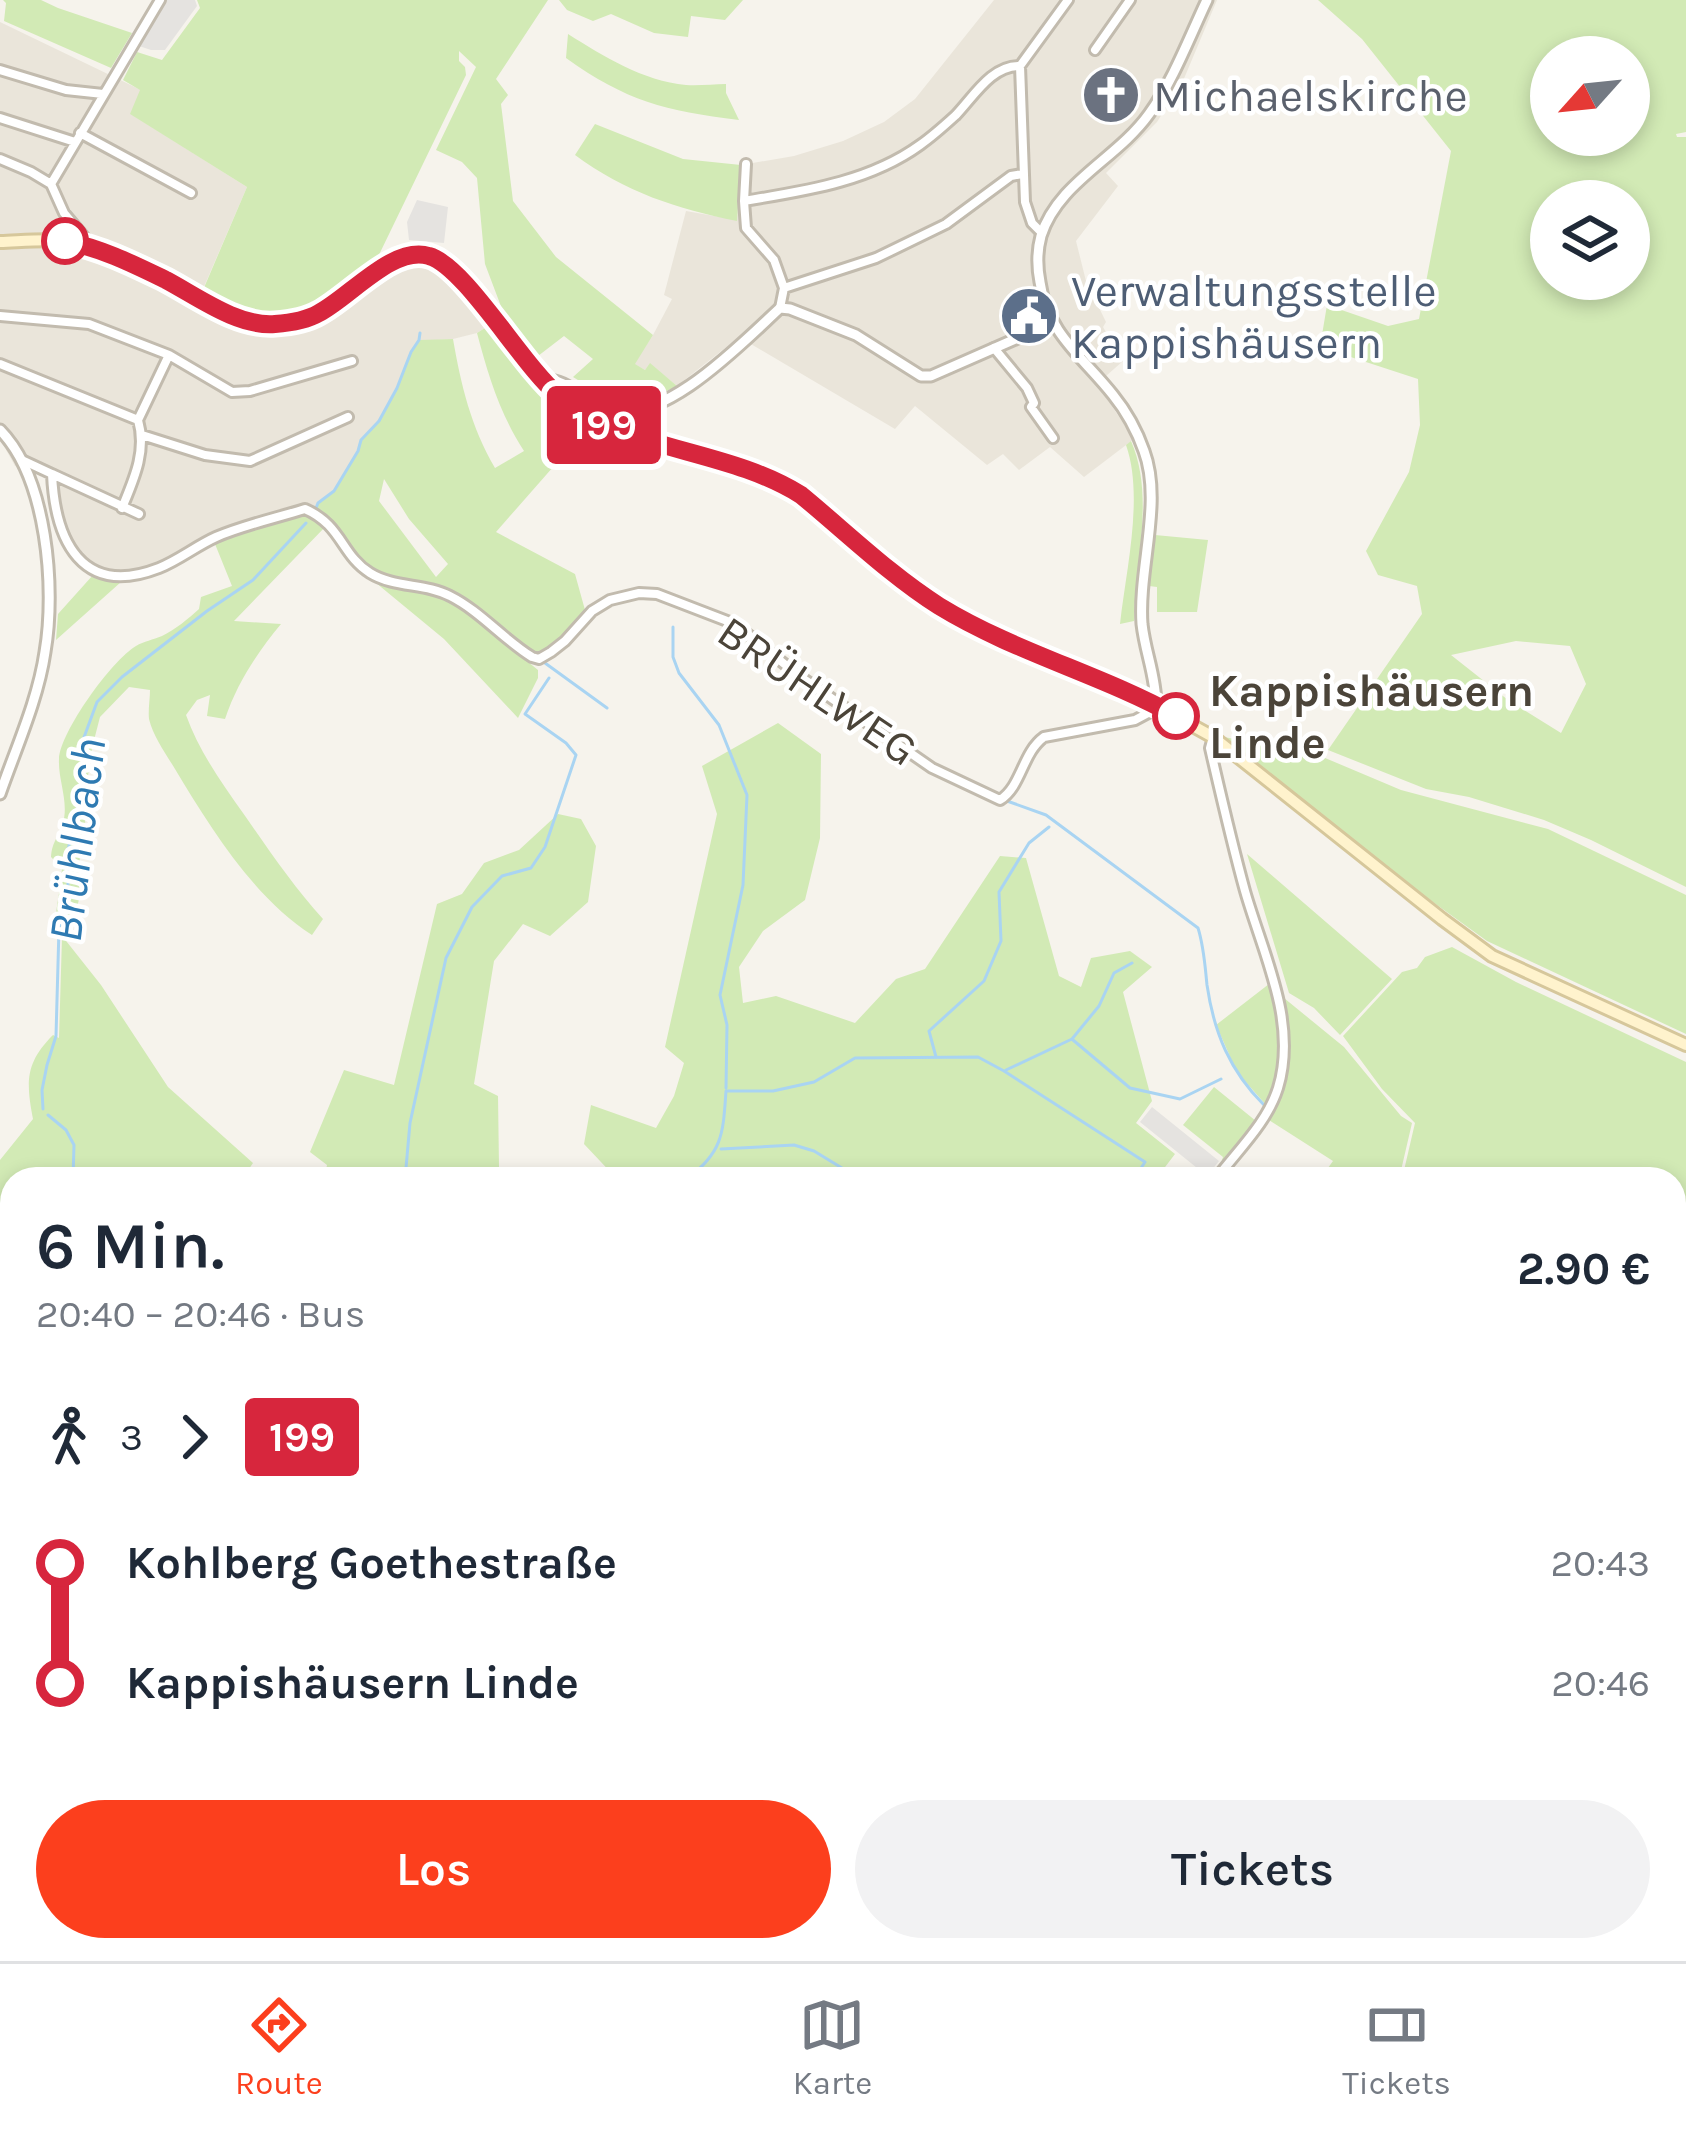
<!DOCTYPE html>
<html lang="de">
<head>
<meta charset="utf-8">
<style>
  :root { --surface:#fff; --page:#f2f2f3; --text:#1f2937; --muted:#747a83; --line:#e0e1e3; --accent:#fc3f1d }
  body { margin:0; font-family:Karla,sans-serif; background:var(--page); color:var(--text); height:100vh; display:flex; flex-direction:column; font-size:45px; white-space:nowrap }
  * { box-sizing:border-box; margin:0 }
  p { font-size:39px; color:var(--muted) }
  .icon { flex:none; width:66px; height:66px; fill:none; stroke:currentColor; stroke-width:2; stroke-linecap:round; stroke-linejoin:round }
  .map { position:relative; flex:1; overflow:hidden }
  .side { position:absolute; left:0px; top:1167px; width:1686px; height:795px; display:flex; flex-direction:column; background:var(--surface); border-radius:36px 36px 0 0; box-shadow:0 6px 18px #0003 }
  .side>* { flex:none }
  .badge { padding:0 24px; border-radius:9px; font-size:42px; line-height:78px }
  .needle { width:78px; rotate:243deg }
  .controls { position:absolute; left:1530px; top:36px; display:grid; gap:24px }
  .controls a { display:grid; place-items:center; width:120px; height:120px; border-radius:50%; background:var(--surface); box-shadow:0 6px 18px #0003; font-size:60px }
  .map>.badge { position:absolute; translate:-50% -50%; box-shadow:0 0 0 6px #fff }
  .legs { display:flex; align-items:center; gap:18px; height:132px; padding:0 36px; font-size:39px }
  .legs p { margin-inline-start:auto }
  .overview { display:flex; align-items:center; justify-content:space-between; height:204px; padding:0 36px }
  h1 { font-size:66px; font-weight:600; line-height:90px }
  .action { display:flex; gap:24px; margin-top:auto; padding:24px 36px }
  .action a { flex:1; height:138px; border-radius:72px; background:var(--accent); color:#fff; font-size:48px; font-weight:600; line-height:138px; text-align:center }
  .action a+a { background:var(--page); color:var(--text) }
  ul { padding:0 36px; list-style:none }
  li { display:flex; align-items:center; gap:42px; height:120px; font-size:45px }
  li i { display:grid; place-items:center; width:18px; height:100%; margin:0 15px; background:currentColor }
  li i::after { content:''; width:30px; height:30px; margin:-15px; border:9px solid; border-radius:50%; background:var(--surface) }
  li p { margin-inline-start:auto }
  li:first-child i { background:linear-gradient(#0000 50%,currentColor 0) }
  li:last-child i { background:linear-gradient(currentColor 50%,#0000 0) }
  .tab-bar { display:flex; justify-content:space-around; align-items:center; height:168px; border-top:3px solid var(--line); background:var(--surface); font-size:33px; color:var(--muted) }
  .tab-bar a { display:grid; justify-items:center; gap:6px }
  .tab-bar .on { color:var(--accent) }
  .map>svg:first-child { display:block }
  .residential { fill:#eae5da }
  .green { fill:#d2eab5; fill-rule:evenodd }
  .parking { fill:#e5e3e0 }
  .lines { fill:none; stroke-linecap:round; stroke-linejoin:round }
  .stream { stroke:#a9d4f2; stroke-width:3 }
  .minor-casing { stroke:#c2bbae; stroke-width:14 }
  .tertiary-casing { stroke:#c2bbae; stroke-width:15 }
  .secondary-casing { stroke:#d6c79b; stroke-width:16 }
  .minor { stroke:#fff; stroke-width:8 }
  .tertiary { stroke:#fff; stroke-width:9 }
  .secondary { stroke:#fff3cd; stroke-width:10 }
  .line-1-casing { stroke:#fff; stroke-width:27 }
  .line-1 { stroke:#d7263d; stroke-width:18 }
  .stop-1-dot { fill:#fff; stroke:#d7263d; stroke-width:6 }
  .labels { text-anchor:middle; stroke-width:9; stroke-linejoin:round; paint-order:stroke }
  .worship-label { font-size:45px; fill:#5b616d; stroke:#fff; text-anchor:start }
  .service-label { font-size:45px; fill:#4e5e75; stroke:#fff; text-anchor:start }
  .street-label { font-size:45px; fill:#4b4439; stroke:#fff }
  .stop-label { font-size:45px; font-weight:bold; fill:#4b4439; stroke:#fff; text-anchor:start }
  .water-label { font-size:48px; font-style:italic; fill:#2e7ab2; stroke:#fff }
</style>
</head>
<body>
<div class="map">
<svg width="1686" height="1961" viewBox="0 0 1686 1961">
  <rect width="100%" height="100%" fill="#f6f3ec"/>
  <path class="residential" d="M994,0H1217L1183,81L1157,122L1106,173L1118,186L1076,241L1086,281L1106,322L1103,327L1123,361L1097,384L1134,439L1084,477L1050,447L1019,470L1003,454L987,465L915,406L895,429L739,337L677,386L650,364L645,370L634,364L653,335L672,299L664,295L686,211L737,220L741,165L794,156L843,141L884,122L915,99Z
    M0,22L141,90L131,114L247,187L203,289L246,310L253,328L266,332H284L313,327L337,314L393,271L405,264L424,260L446,273L488,326L477,333L453,339L419,341L379,421L361,440L358,451L334,491L318,503L316,508L304,515L263,526L215,544L185,562L130,582L91,577L75,564L52,509L50,477L15,466L0,439Z"/>
  <path class="green" d="M3,0H41L58,8L132,33L111,68L4,21L6,3Z
    M197,0H548L496,79L508,95L501,104L513,201L556,257L653,335L635,364L645,370L650,363L677,386L639,404L611,400L573,377L593,359L564,336L538,356L502,309L485,264L477,178L462,162L436,150L476,67L459,51V61L465,67L466,75L376,261L344,288L314,306L278,315L246,310L203,290L247,187L130,114L140,90L123,80L137,52L162,60L200,8Z
    M559,0H743L725,20L691,16L688,37L654,33L611,14L593,21L567,10Z
    M1318,0H1686V132L1676,134L1677,137H1686V887L1591,840L1544,820L1469,797L1426,789L1328,750L1422,614L1417,586L1378,575L1366,551L1409,472L1420,425L1418,379L1320,347L1327,305L1388,326L1419,319L1451,151L1362,39ZM1551,57H1629V135H1551ZM1629,201V279H1551V201ZM1516,641L1570,646L1586,684L1561,733L1508,700L1451,655Z
    M568,34C603,56 643,81 686,85C699,86 713,84 726,84V93L739,120C665,111 626,101 566,58Z
    M595,124L683,159L741,165L737,221C677,209 625,192 575,155Z
    M488,326C516,368 542,397 584,425L568,450L496,532L575,574L585,610L551,648L533,655L450,590C432,580 398,584 375,572C356,563 350,543 338,528C332,520 323,514 316,508L318,503L334,491L358,451L361,440L379,421L397,388L411,352L419,340L453,339C461,385 471,427 495,468L524,451C500,414 488,375 477,333ZM384,479L409,519L448,564L436,577L379,501Z
    M1131,441C1155,496 1135,563 1134,621L1120,624C1126,570 1144,496 1126,445Z
    M304,515L327,525L234,621L281,624C257,653 237,683 225,719L207,716L210,695L197,700L186,715C199,751 221,782 243,813C268,849 293,886 323,919L312,935C253,897 210,827 175,769C166,754 153,736 149,719C148,710 150,699 150,690L129,687L100,717L92,748L86,790L85,826L80,849L79,899L72,931L63,937L101,985L168,1087L253,1163L242,1179H12V1435L9,1419L0,1410V1160L33,1119C26,1082 25,1063 53,1035L59,1038L62,937L55,934C54,913 61,890 62,868L51,857C52,841 59,837 63,823C69,801 58,781 59,759C60,732 112,660 136,646C144,641 153,640 162,636C176,629 188,619 199,609L201,597L232,586L215,544L263,526Z
    M1155,535L1208,540L1197,612H1157V587L1149,586Z
    M364,573L397,586L431,591L451,600L538,670V678L518,718L444,639Z
    M93,575L121,582L56,640L58,614Z
    M778,723L821,754L820,838L805,900L763,931L739,967L743,1003L776,996L855,1023L896,979L925,969L1000,856L1026,858L1059,976L1081,987L1091,958L1130,951L1152,967L1123,992L1152,1101L1136,1123L1175,1154L1156,1179H617L584,1144L591,1105L656,1128L674,1096L684,1063L665,1047L717,814L702,766Z
    M1224,737L1318,755L1401,790L1548,829L1686,895V1034L1487,941L1401,879Z
    M558,814L581,819L596,846L588,902L550,936L523,924L494,961L474,1084L498,1096L499,1167L507,1179H324L327,1165L310,1152L344,1070L394,1085L437,904L462,894L484,863L519,850Z
    M1247,854L1392,979L1340,1035L1314,1008L1289,993Z
    M1452,947L1516,982L1686,1062V1738L1674,1731V1179H1402L1415,1123L1382,1089L1343,1036L1402,972L1417,968L1425,957Z
    M1269,984C1281,1023 1285,1067 1266,1105L1237,1072L1216,1025Z
    M1284,998L1344,1047L1401,1116L1412,1123L1399,1179H1320L1333,1161L1269,1120C1294,1085 1290,1037 1284,998Z
    M1214,1087L1256,1121L1224,1163H1221L1223,1157L1183,1125Z
    M12,1443V1950H1512L1526,1961H1368L1353,1952L1351,1957L1358,1961H0V1480L12,1453Z"/>
  <path class="parking" d="M160,0H195L197,6L165,50H151L133,44Z
    M417,200L448,207L444,243L409,240L407,222Z
    M1152,1107L1219,1161L1207,1176L1140,1122Z"/>
  <g class="lines">
    <path class="stream" d="M354,554L336,526L316,508L318,503L334,491L358,451L361,440L379,421L397,388L411,352L419,340L420,333
      M673,627V657L679,673L719,725L747,795L743,885L720,995L727,1025L726,1088
      M545,663L607,708
      M1010,796L1007,801L1046,815L1198,928C1204,947 1205,966 1207,985C1214,1033 1230,1071 1264,1105
      M1073,1040L1130,1088L1180,1099L1221,1079
      M936,1057L929,1031L984,981L1001,941L999,892L1029,843L1049,827
      M1006,1070L1072,1039L1099,1006L1114,973L1132,963
      M43,1109L42,1090L47,1065L56,1036L59,928L68,893V850L84,780L83,740L97,702L122,677L207,611L253,580L306,523
      M48,1115L66,1130L74,1145L73,1179
      M721,1149L794,1145L814,1151L860,1179
      M405,1179L410,1123L446,958L472,907L502,876L531,868L545,847L576,755L566,743L525,714L549,678
      M687,1179C723,1152 723,1134 726,1091H773L814,1082L855,1058L978,1057L1004,1071L1145,1162L1134,1179
      M0,1491L12,1493
      M1674,1700L1686,1702
      M0,1928L12,1926
      M56,1950L67,1961
      M810,1950L808,1951L820,1961
      M1193,1950L1195,1961
      M1200,1950L1213,1961
      M1222,1961L1224,1950"/>
    <defs>
      <path id="minor" d="M1095,50L1130,0
        M0,70L66,90L103,94
        M0,118L75,142
        M80,133L191,193
        M0,159L31,172L51,184L64,213L91,245
        M746,164L744,201L746,228L774,260L784,288L780,308
        M51,184L160,0
        M744,201C804,191 869,182 920,145C933,136 945,125 956,115C974,96 992,65 1020,66
        M1042,233L1032,223L1025,202L1020,66L1068,0
        M784,288L876,258L946,224L1011,176L1022,174
        M0,316L89,324L169,355L232,392L250,391L352,361
        M994,348L1027,388L1034,403L1031,407L1053,438
        M0,364L138,420
        M142,435L205,455L250,461L348,417
        M22,460L52,474C55,541 82,598 159,568C179,560 196,546 216,537C244,525 276,518 305,509C342,525 341,555 370,573C394,588 426,583 450,596C480,611 503,639 532,657L539,659L551,652L565,641L592,611L610,600L639,593L657,594L735,624L798,675L932,768L1000,800C1022,786 1022,753 1044,737L1135,720L1150,712L1156,705
        M52,474L139,514
        M122,508C134,479 147,451 138,420L169,355
        M1213,737L1210,748C1221,796 1232,844 1245,891C1263,954 1298,1022 1278,1088C1267,1123 1238,1150 1216,1179"/>
      <path id="tertiary" d="M542,380C567,377 585,403 608,410C662,427 743,342 780,308L790,309L856,335L921,376H931L1052,323
        M0,430C47,478 56,588 45,652C38,700 16,748 0,794
        M1156,705C1156,676 1145,652 1142,624C1138,569 1163,502 1144,451C1137,431 1126,411 1113,395C1083,357 1047,333 1040,282C1037,267 1037,251 1041,236C1058,182 1117,159 1149,114C1172,83 1190,36 1207,0
        M0,1436V1457"/>
      <path id="secondary" d="M0,242C30,241 61,237 91,246C141,261 228,327 275,324C289,323 306,320 319,313C349,297 393,246 429,255C465,265 522,365 558,395C628,453 724,447 801,495L940,606L1076,672L1137,695L1213,737L1442,919L1492,956L1686,1045"/>
    </defs>
    <use href="#minor" class="minor-casing"/>
    <use href="#tertiary" class="tertiary-casing"/>
    <use href="#secondary" class="secondary-casing"/>
    <use href="#minor" class="minor"/>
    <use href="#tertiary" class="tertiary"/>
    <use href="#secondary" class="secondary"/>
  </g>
  <g class="lines">
    <defs>
      <path id="line-1" d="M65,241C101,248 133,264 166,280C198,297 238,327 275,324C289,323 307,320 319,313C350,297 393,245 429,256C465,266 522,365 558,395C628,453 724,447 801,495C846,532 890,575 939,606C1014,652 1100,674 1176,716"/>
    </defs>
    <use href="#line-1" class="line-1-casing"/>
    <use href="#line-1" class="line-1"/>
  </g>
  <defs>
    <symbol id="church-disc" viewBox="-11 -11 22 22"><circle r="9.5" fill="#6b7280" stroke="#fff"/><path d="M-1.2-6h2.4v3.5h3.3v2.4h-3.3V6h-2.4V-.1h-3.3v-2.4h3.3Z" fill="#fff"/></symbol>
    <symbol id="civic-disc" viewBox="-11 -11 22 22"><circle r="9.5" fill="#5c6f8a" stroke="#fff"/><path d="M-.6-6.5H3V-4.5H.6V-3L4-1V1h2V6H-6V1h2V-1L-.6-3ZM-1.2 2.5V6h2.4V2.5Z" fill="#fff"/></symbol>
  </defs>
  <g fill-rule="evenodd">
    <use href="#church-disc" x="1078" y="62" width="66" height="66"/>
    <use href="#civic-disc" x="996" y="283" width="66" height="66"/>
  </g>
  <g class="stop-1-dot">
    <circle cx="65" cy="241" r="21"/>
    <circle cx="1176" cy="716" r="21"/>
  </g>
  <g class="labels">
    <g class="worship-label">
      <text x="1153" y="111">Michaelskirche</text>
    </g>
    <g class="service-label">
      <text x="1071" y="306">Verwaltungsstelle<tspan x="1071" dy="52">Kappishäusern</tspan></text>
    </g>
    <g class="street-label">
      <text transform="translate(818 690) rotate(34)" y="16">BRÜHLWEG</text>
    </g>
    <g class="stop-label">
      <text x="1209" y="706">Kappishäusern<tspan x="1209" dy="52">Linde</tspan></text>
    </g>
    <g class="water-label">
      <text transform="translate(76 840) rotate(-83)" y="17">Brühlbach</text>
    </g>
  </g>
</svg>
<div class="controls">
<a><svg class="needle" viewBox="-14 -14 28 28"><path d="M0-13l5 13h-10z" fill="#e53935"/><path d="M0 13l5-13h-10z" fill="#747a83"/></svg></a>
<a><svg class="icon" aria-label="layers" viewBox="0 0 24 24"><path d="M12 4l9 5-9 5-9-5zM3 14l9 5 9-5"/></svg></a>
</div>
<b class="badge" style="left:604px;top:425px;background:#d7263d;color:#fff">199</b>
<section class="side">
<div class="overview"><div><h1>6 Min.</h1><p>20:40 – 20:46 · Bus</p></div><b>2.90 €</b></div>
<div class="legs"><svg class="icon" aria-label="walk" viewBox="0 0 24 24"><circle cx="13" cy="4" r="2"/><path d="M13 8l-2 6 4 7M11 14l-3 7M7 12l3-4h3l4 4"/></svg>3<svg class="icon" aria-label="forward" viewBox="0 0 24 24"><path d="M9 5l7 7-7 7"/></svg><b class="badge" style="background:#d7263d;color:#fff">199</b></div>
<ul>
<li><i style="color:#d7263d"></i><b>Kohlberg Goethestraße</b><p>20:43</p></li>
<li><i style="color:#d7263d"></i><b>Kappishäusern Linde</b><p>20:46</p></li>
</ul>
<div class="action"><a>Los</a><a>Tickets</a></div>
</section>
</div>
<nav class="tab-bar">
<a class="on"><svg class="icon" aria-label="directions" viewBox="0 0 24 24"><path d="M12 3l9 9-9 9-9-9zM9 14v-3h6M13 9l2 2-2 2"/></svg>Route</a>
<a><svg class="icon" aria-label="map" viewBox="0 0 24 24"><path d="M3 6l6-2 6 2 6-2v14l-6 2-6-2-6 2zM9 4v14M15 6v14"/></svg>Karte</a>
<a><svg class="icon" aria-label="tickets" viewBox="0 0 24 24"><path d="M3 7h18v10H3zM15 7v10"/></svg>Tickets</a>
</nav>
</body>
</html>
